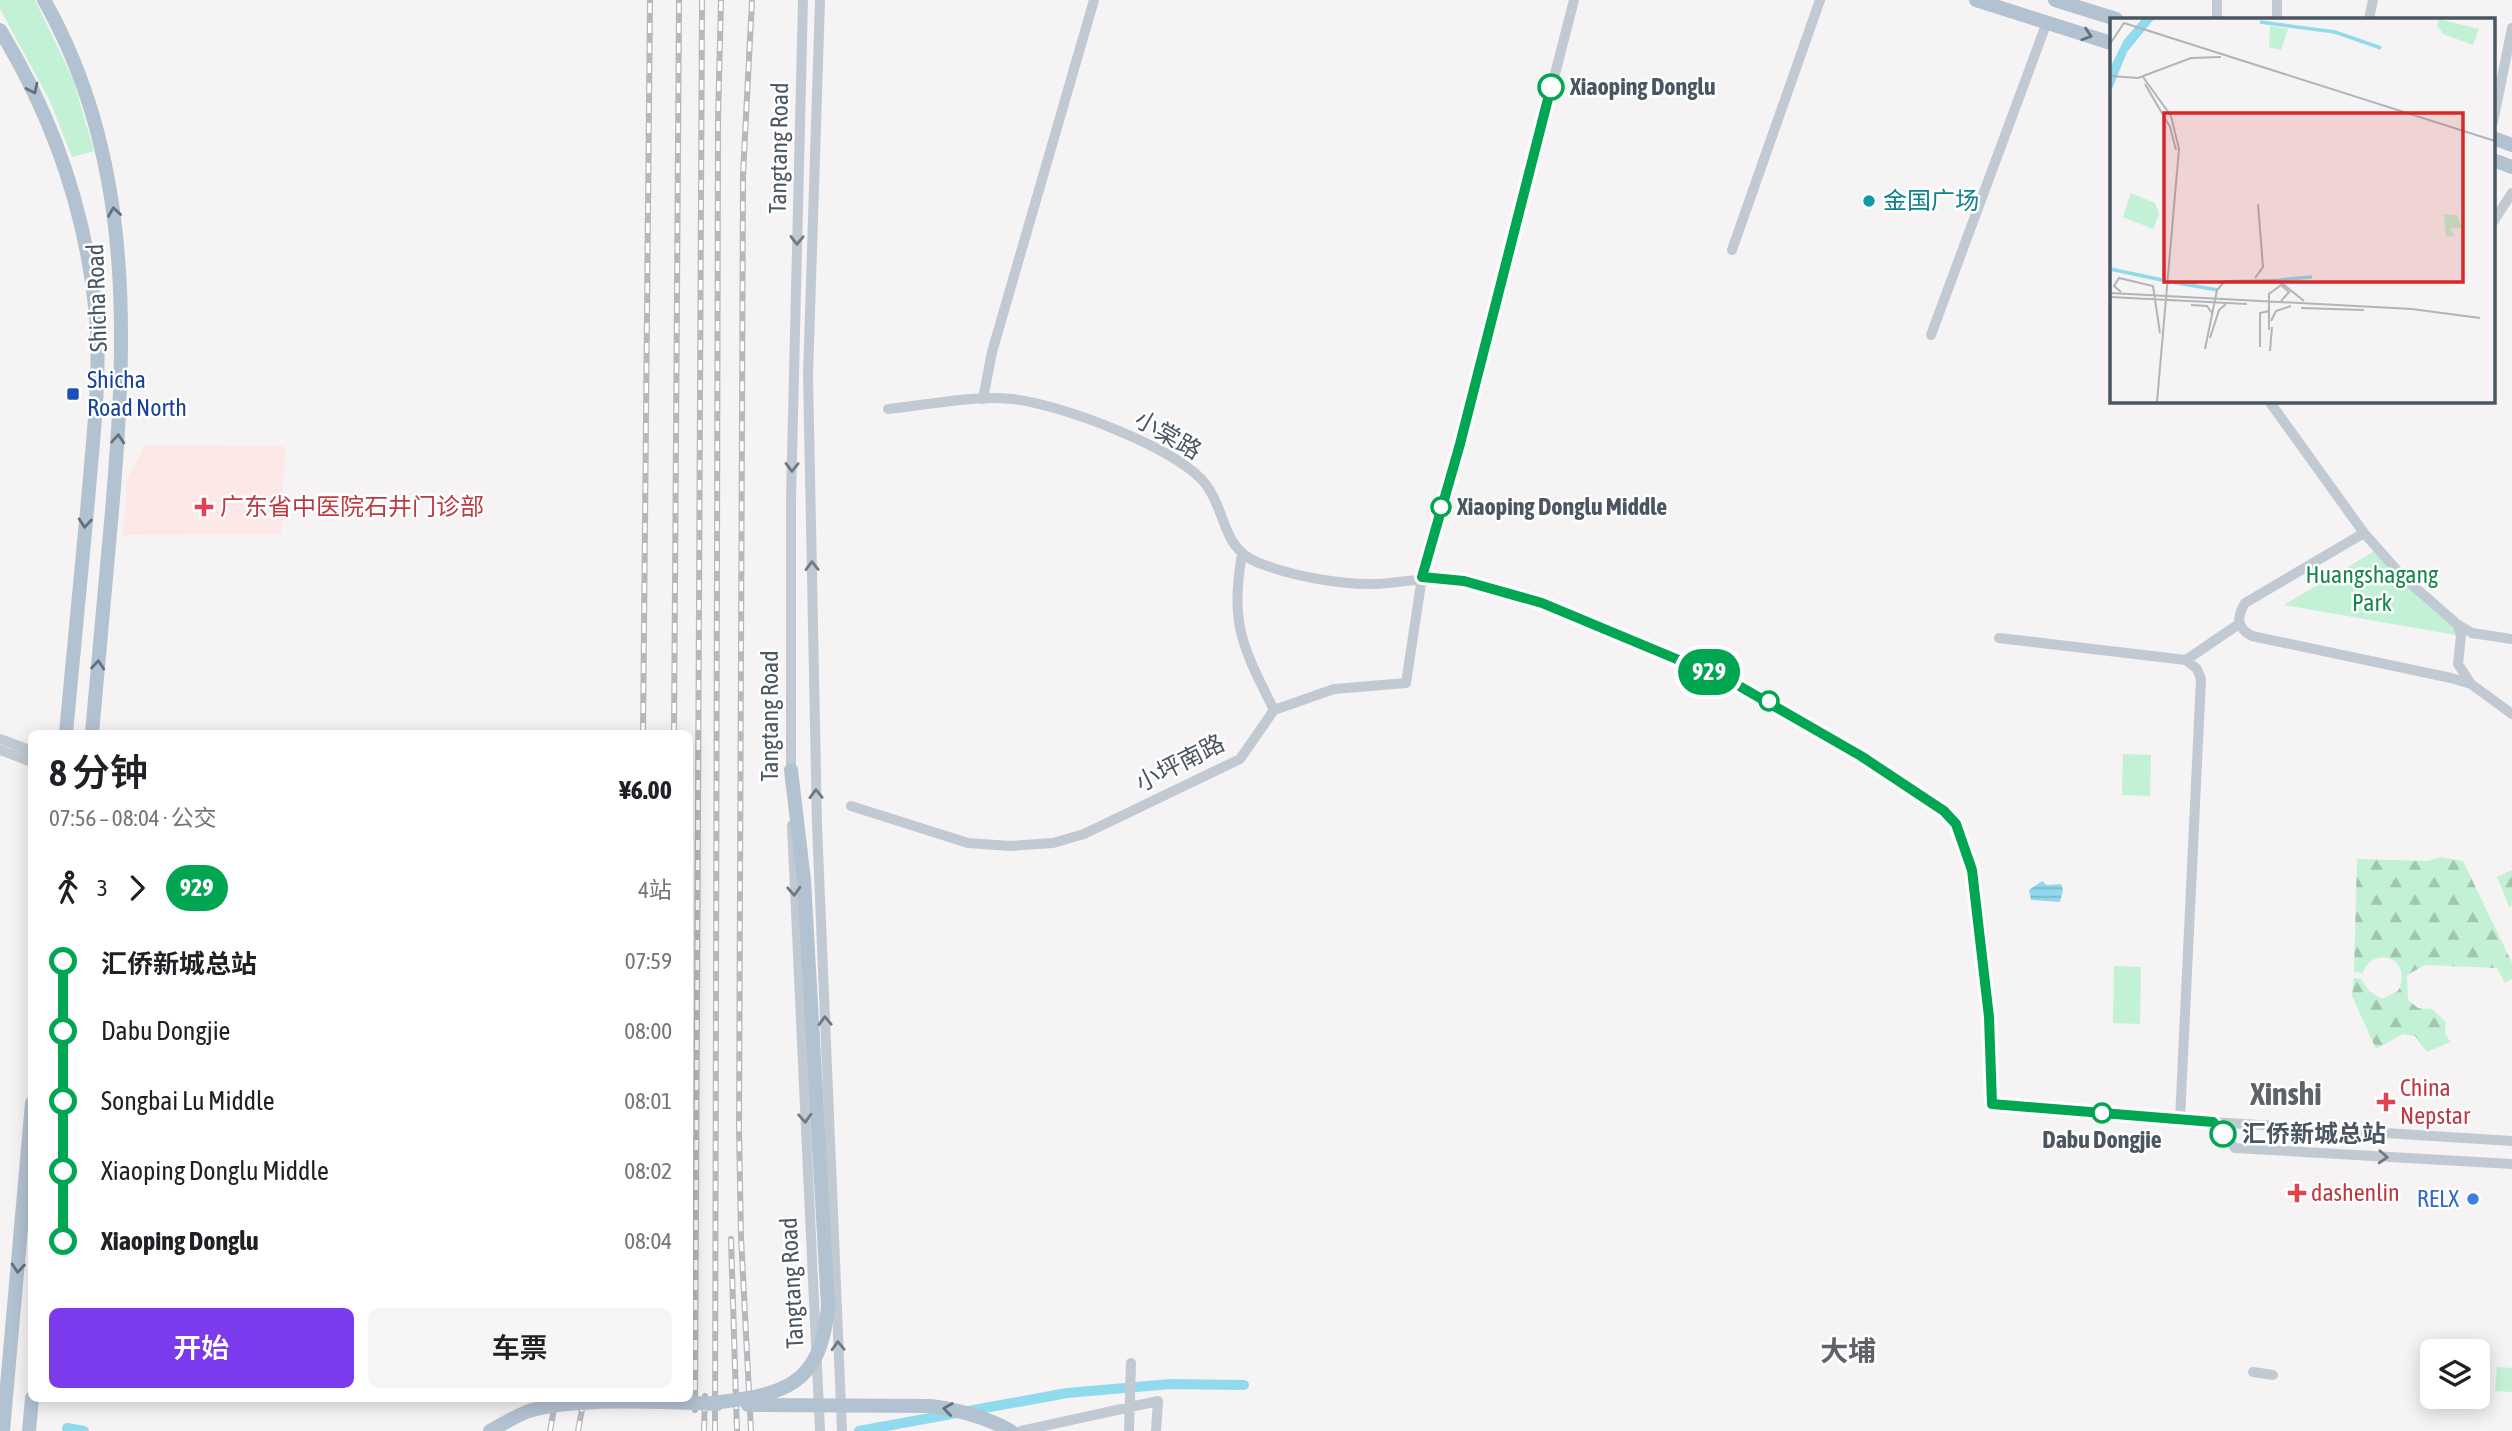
<!DOCTYPE html>
<html lang="zh">
<head>
<meta charset="utf-8">
<style>
  :root { --surface:#fff; --page:#f6f6f6; --text:#202124; --muted:#757577; --accent:#7c3aed }
  body { margin:0; font-family:"Asap Condensed","Noto Sans SC",sans-serif; background:var(--page); color:var(--text); height:100vh; display:flex; flex-direction:column; font-size:26px; white-space:nowrap }
  * { box-sizing:border-box; margin:0 }
  p { font-size:23px; color:var(--muted) }
  .icon { flex:none; width:38px; height:38px; fill:none; stroke:currentColor; stroke-width:2; stroke-linecap:round; stroke-linejoin:round }
  .map { position:relative; flex:1; overflow:hidden }
  .details { position:absolute; left:28px; top:730px; width:665px; height:672px; display:flex; flex-direction:column; background:var(--surface); border-radius:10px; box-shadow:0 4px 18px #0003 }
  .details>* { flex:none }
  .badge { padding:0 14px; border-radius:23px; font-size:24px; line-height:46px }
  .controls { position:absolute; left:2420px; top:1339px; display:grid; gap:14px }
  .controls a { display:grid; place-items:center; width:70px; height:70px; border-radius:10px; background:var(--surface); box-shadow:0 4px 18px #0003; font-size:35px }
  .map>.badge { position:absolute; translate:-50% -50%; box-shadow:0 0 0 4px #fff }
  .legs { display:flex; align-items:center; gap:10px; height:77px; padding:0 21px; font-size:23px }
  .legs p { margin-inline-start:auto }
  .head { display:flex; align-items:center; justify-content:space-between; height:119px; padding:0 21px }
  h1 { font-size:38px; font-weight:600; line-height:52px }
  .button { display:flex; gap:14px; margin-top:auto; padding:14px 21px }
  .button a { flex:1; height:80px; border-radius:10px; background:var(--accent); color:#fff; font-size:28px; font-weight:600; line-height:80px; text-align:center }
  .button a+a { background:var(--page); color:var(--text) }
  ul { padding:0 21px; list-style:none }
  li { display:flex; align-items:center; gap:24px; height:70px; font-size:26px }
  li i { display:grid; place-items:center; width:10px; height:100%; margin:0 9px; background:currentColor }
  li i::after { content:''; width:18px; height:18px; margin:-9px; border:5px solid; border-radius:50%; background:var(--surface) }
  li p { margin-inline-start:auto }
  li:first-child i { background:linear-gradient(#0000 50%,currentColor 0) }
  li:last-child i { background:linear-gradient(currentColor 50%,#0000 0) }
  .map>svg:first-child { display:block }
  .medical { fill:#fce8e6 }
  .green { fill:#c3f1d5 }
  .forest { fill:url(#forest-firs) }
  .water { fill:url(#water-rules) }
  .lines { fill:none; stroke-linecap:round; stroke-linejoin:round }
  .canal { stroke:#90daee; stroke-width:10 }
  .minor { stroke:#c1cad2; stroke-width:10 }
  .major { stroke:#b3c2d1; stroke-width:14 }
  .rail-casing { stroke:#b5b8bd; stroke-width:6 }
  .rail { stroke:#fff; stroke-width:3.5; stroke-dasharray:10; stroke-linecap:butt }
  .major-bridge { stroke:#b3c2d1; stroke-width:14 }
  .oneway { stroke:#64717d }
  .oneway2 { stroke:#6e7983 }
  .line-1-casing { stroke:#fff; stroke-width:16 }
  .line-1 { stroke:#00a651; stroke-width:10 }
  .stop-1-dot { fill:#fff; stroke:#00a651; stroke-width:3.5 }
  .culture-dot { fill:#0f9aa8; stroke:#fff; stroke-width:2.5 }
  .transit-dot { fill:#1a4fb4; stroke:#fff; stroke-width:2.5 }
  .health-dot { fill:#e0444e; stroke:#fff; stroke-width:2.5 }
  .shop-dot { fill:#3f7fe0; stroke:#fff; stroke-width:2.5 }
  .labels { text-anchor:middle; stroke-width:5; stroke-linejoin:round; paint-order:stroke }
  .stop-label { font-size:24px; font-weight:bold; fill:#4a5661; stroke:#fff; text-anchor:start }
  .street-label { font-size:24px; fill:#4a5661; stroke:#fff }
  .culture-label { font-size:24px; fill:#0d838f; stroke:#fff; text-anchor:start }
  .transit-label { font-size:24px; fill:#164399; stroke:#fff; text-anchor:start }
  .health-label { font-size:24px; fill:#be3a42; stroke:#fff; text-anchor:start }
  .park-label { font-size:24px; fill:#17864f; stroke:#fff }
  .shop-label { font-size:24px; fill:#366cbe; stroke:#fff; text-anchor:end }
  .quarter-label { font-size:28px; font-weight:bold; fill:#5f6368; stroke:#fff }
  .district-label { font-size:32px; font-weight:bold; fill:#5f6368; stroke:#fff }
  .inset-river { fill:none; stroke:#90daee; stroke-width:3.5 }
  .inset-road { fill:none; stroke:#b1b4b9; stroke-width:2 }
  .view { fill:#d62828; fill-opacity:0.15; stroke:#d62828; stroke-width:3.5 }
  .inset-edge { fill:none; stroke:#4a5661; stroke-width:3.5 }
</style>
</head>
<body>
<div class="map">
<svg width="2512" height="1431" viewBox="0 0 2512 1431">
  <defs>
    <pattern id="forest-firs" width="22" height="20" patternUnits="userSpaceOnUse" patternTransform="scale(1.75)"><rect width="22" height="20" fill="#c3f1d5"/><path d="M5 1l3.5 6h-7zM16 11l3.5 6h-7z" fill="#a0c6b0"/></pattern>
    <pattern id="water-rules" width="6" height="5" patternUnits="userSpaceOnUse" patternTransform="scale(1.75)"><rect width="6" height="5" fill="#90daee"/><path d="M0 2.5h6" fill="none" stroke="#78b4c4"/></pattern>
  </defs>
  <rect width="100%" height="100%" fill="#f5f3f3"/>
  <path class="medical" d="M145,445L285,446L281,534L123,535L127,480Z"/>
  <path class="green" d="M0,0H35L73,79L94,151L72,157L50,101L0,9Z
    M2378,549L2457,624L2461,636L2284,605Z
    M2123,754L2151,755L2150,796L2122,795Z
    M2114,966L2141,967L2140,1024L2113,1023Z
    M2497,1367L2512,1368V1392L2495,1391Z"/>
  <path class="forest" d="M2440,857L2463,861L2512,963V979L2505,983L2497,968L2425,965L2407,975L2408,1000L2418,1008L2432,1009L2446,1022L2445,1033L2450,1042L2427,1052L2415,1036L2403,1034L2376,1049L2352,996L2354,978L2361,979L2369,991L2382,999L2398,991C2414,960 2374,943 2363,973L2354,972L2357,859L2428,861Z
    M2512,870V905L2509,907L2497,877Z"/>
  <path class="water" d="M2042,881L2047,885L2061,884L2063,890L2060,902L2031,900L2029,890Z"/>
  <g class="lines">
    <path class="canal" d="M67,1428L84,1431
      M859,1431L1067,1393L1171,1384L1244,1385"/>
    <path class="minor" d="M820,0L808,375L817,825L842,1431
      M2217,0V19
      M2277,0V19
      M2369,19L2373,0
      M2493,122L2512,28
      M2493,222L2512,193
      M1732,250L1820,0
      M1931,335L2047,22
      M983,399L992,352L1094,0
      M2269,401L2364,533L2402,576L2457,624L2461,636L2458,664L2471,684
      M888,409C928,405 972,395 1012,399C1057,403 1182,449 1207,486C1227,514 1222,549 1259,563C1293,576 1340,585 1376,584C1408,582 1434,575 1466,581C1520,592 1572,614 1622,636C1660,652 1700,666 1738,685C1795,714 1849,749 1905,783C1922,794 1943,805 1955,822C1987,867 1990,1044 1992,1104L2212,1122L2512,1141
      M2364,533L2245,603C2236,618 2237,628 2252,636L2451,678L2471,684L2512,714
      M1242,555C1229,625 1244,649 1274,710
      M2457,624L2472,633L2512,639
      M1999,638L2186,660L2197,669L2201,679L2180,1119
      M2186,660L2239,624
      M0,739L32,751
      M0,750L32,762
      M791,778V499L803,0
      M851,806L968,843L1010,846L1053,843L1084,834L1240,759L1274,710L1334,689L1406,683L1422,577L1460,444L1574,0
      M792,825L820,1431
      M2212,1122L2235,1148L2512,1164
      M2253,1372L2273,1375
      M1021,1431L1158,1401L1156,1431
      M1129,1431L1131,1363"/>
    <path class="major" d="M44,0C134,158 127,336 112,511C105,585 99,659 92,733
      M1976,0L2111,43
      M2055,0L2116,19
      M0,30C53,117 86,213 96,314C101,376 93,439 88,500C80,578 73,656 66,733
      M2493,138L2512,145
      M2493,160L2512,167
      M791,770L804,880
      M3,1431L32,1103
      M29,1431L32,1398"/>
    <defs>
      <path id="rail" d="M643,733L650,0
        M674,733L679,0
        M731,1239L737,1431
        M695,1410L702,0
        M550,1431L556,1398
        M578,1431L584,1398
        M704,1431L705,1396
        M715,1431L718,120L721,0
        M751,1431L741,1237L739,1129L743,175L752,0"/>
    </defs>
    <use href="#rail" class="rail-casing"/>
    <use href="#rail" class="rail"/>
    <path class="major-bridge" d="M711,1403C783,1395 821,1387 828,1306L804,880
      M748,1405L931,1406C960,1410 986,1417 1011,1431
      M490,1431C503,1424 515,1416 529,1411C573,1397 668,1402 717,1404"/>
  </g>
  <defs><path id="oneway-chevron" d="M-2-3.5L2.5 0L-2 3.5" fill="none" stroke-width="1.6" stroke-linecap="round" stroke-linejoin="round" transform="scale(1.75)"/></defs>
  <g class="oneway">
    <use href="#oneway-chevron" transform="translate(2087 35) rotate(18)"/>
    <use href="#oneway-chevron" transform="translate(33 89) rotate(64)"/>
    <use href="#oneway-chevron" transform="translate(114 212) rotate(-98)"/>
    <use href="#oneway-chevron" transform="translate(118 439) rotate(-86)"/>
    <use href="#oneway-chevron" transform="translate(85 523) rotate(95)"/>
    <use href="#oneway-chevron" transform="translate(98 665) rotate(-85)"/>
    <use href="#oneway-chevron" transform="translate(18 1268) rotate(95)"/>
    <use href="#oneway-chevron" transform="translate(948 1409) rotate(-172)"/>
  </g>
  <g class="oneway2">
    <use href="#oneway-chevron" transform="translate(797 240) rotate(91)"/>
    <use href="#oneway-chevron" transform="translate(792 467) rotate(91)"/>
    <use href="#oneway-chevron" transform="translate(812 566) rotate(-91)"/>
    <use href="#oneway-chevron" transform="translate(816 794) rotate(-91)"/>
    <use href="#oneway-chevron" transform="translate(794 891) rotate(87)"/>
    <use href="#oneway-chevron" transform="translate(825 1021) rotate(-92)"/>
    <use href="#oneway-chevron" transform="translate(805 1118) rotate(87)"/>
    <use href="#oneway-chevron" transform="translate(2383 1157) rotate(3)"/>
    <use href="#oneway-chevron" transform="translate(838 1346) rotate(-92)"/>
  </g>
  <g class="lines">
    <defs>
      <path id="line-1" d="M1551,87L1460,444L1422,577L1464,581L1542,603L1734,683L1861,756L1944,811L1956,824L1972,870L1989,1017L1992,1104L2213,1122L2223,1134"/>
    </defs>
    <use href="#line-1" class="line-1-casing"/>
    <use href="#line-1" class="line-1"/>
  </g>
  <g class="stop-1-dot">
    <circle cx="1551" cy="87" r="12"/>
    <circle cx="1441" cy="507" r="9"/>
    <circle cx="1769" cy="701" r="9"/>
    <circle cx="2102" cy="1113" r="9"/>
    <circle cx="2223" cy="1134" r="12"/>
  </g>
  <circle class="culture-dot" cx="1869" cy="201" r="7"/>
  <rect class="transit-dot" x="66" y="387" width="14" height="14" rx="3.5"/>
  <g class="health-dot">
    <path d="M200.5 496.5h7v7h7v7h-7v7h-7v-7h-7v-7h7z"/>
    <path d="M2382.5 1091.5h7v7h7v7h-7v7h-7v-7h-7v-7h7z"/>
    <path d="M2293.5 1182.5h7v7h7v7h-7v7h-7v-7h-7v-7h7z"/>
  </g>
  <circle class="shop-dot" cx="2473" cy="1199" r="7"/>
  <g class="labels">
    <g class="stop-label">
      <text x="1570" y="95">Xiaoping Donglu</text>
      <text x="1457" y="515">Xiaoping Donglu Middle</text>
      <text x="2242" y="1142">汇侨新城总站</text>
      <text x="2102" y="1148" text-anchor="middle">Dabu Dongjie</text>
    </g>
    <g class="street-label">
      <text transform="translate(779 148) rotate(-89)" y="8">Tangtang Road</text>
      <text transform="translate(97 298) rotate(-92)" y="8">Shicha Road</text>
      <text transform="translate(1168 435) rotate(30)" y="8">小棠路</text>
      <text transform="translate(770 716) rotate(-90)" y="8">Tangtang Road</text>
      <text transform="translate(1180 763) rotate(-27)" y="8">小坪南路</text>
      <text transform="translate(792 1283) rotate(-93)" y="8">Tangtang Road</text>
    </g>
    <g class="culture-label">
      <text x="1883" y="209">金国广场</text>
    </g>
    <g class="transit-label">
      <text x="87" y="388">Shicha<tspan x="87" dy="28">Road North</tspan></text>
    </g>
    <g class="health-label">
      <text x="220" y="515">广东省中医院石井门诊部</text>
      <text x="2400" y="1096">China<tspan x="2400" dy="28">Nepstar</tspan></text>
      <text x="2311" y="1201">dashenlin</text>
    </g>
    <g class="park-label">
      <text x="2372" y="583">Huangshagang<tspan x="2372" dy="28">Park</tspan></text>
    </g>
    <g class="shop-label">
      <text x="2459" y="1207">RELX</text>
    </g>
    <g class="quarter-label">
      <text x="1848" y="1361">大埔</text>
    </g>
    <g class="district-label">
      <text x="2286" y="1105">Xinshi</text>
    </g>
  </g>
  <g transform="translate(2110 18)">
    <rect width="385" height="385" fill="#f5f3f3"/>
    <path d="M329,1L369,11L363,27L333,16L327,7ZM160,8L178,11L171,32L159,29ZM21,175L45,185L49,196L43,211L13,199Z" fill="#c3f1d5"/>
    <path d="M334,196L347,197L353,210H340L345,218L336,219Z" fill="#c3f1d5"/>
    <path d="M32,1H44L17,34L0,76V50L14,22Z" fill="#90daee"/>
    <path class="inset-river" d="M150,4L225,14L271,30M0,251L52,262M169,262L202,259M62,264L108,272"/>
    <path class="inset-road" d="M0,26L14,5L385,123M0,58L28,60L81,40L111,39M33,59L61,98L69,131L47,384M35,66L60,109L66,132M145,260L153,249L148,186M11,274L4,268L9,260L43,268L50,315M0,275L302,291L370,300M0,279L137,286M81,287L97,288L102,295M191,290L254,292M161,303L166,293L181,288M159,312V276L171,267L179,274L171,283M100,320L109,292L116,286M150,329V295L159,293M95,331L107,272L115,263L168,262L194,283M160,333L162,309"/>
    <path class="view" d="M54,95H353V264H54Z"/>
    <rect width="385" height="385" class="inset-edge"/>
  </g>
</svg>
<div class="controls">
<a><svg class="icon" aria-label="layers" viewBox="0 0 24 24"><path d="M12 4l9 5-9 5-9-5zM3 14l9 5 9-5"/></svg></a>
</div>
<b class="badge" style="left:1709px;top:672px;background:#00a651;color:#fff">929</b>
<section class="details">
<div class="head"><div><h1>8 分钟</h1><p>07:56 – 08:04 · 公交</p></div><b>¥6.00</b></div>
<div class="legs"><svg class="icon" aria-label="walk" viewBox="0 0 24 24"><circle cx="13" cy="4" r="2"/><path d="M13 8l-2 6 4 7M11 14l-3 7M7 12l3-4h3l4 4"/></svg>3<svg class="icon" aria-label="forward" viewBox="0 0 24 24"><path d="M9 5l7 7-7 7"/></svg><b class="badge" style="background:#00a651;color:#fff">929</b><p>4站</p></div>
<ul>
<li><i style="color:#00a651"></i><b>汇侨新城总站</b><p>07:59</p></li>
<li><i style="color:#00a651"></i><span>Dabu Dongjie</span><p>08:00</p></li>
<li><i style="color:#00a651"></i><span>Songbai Lu Middle</span><p>08:01</p></li>
<li><i style="color:#00a651"></i><span>Xiaoping Donglu Middle</span><p>08:02</p></li>
<li><i style="color:#00a651"></i><b>Xiaoping Donglu</b><p>08:04</p></li>
</ul>
<div class="button"><a>开始</a><a>车票</a></div>
</section>
</div>
</body>
</html>
